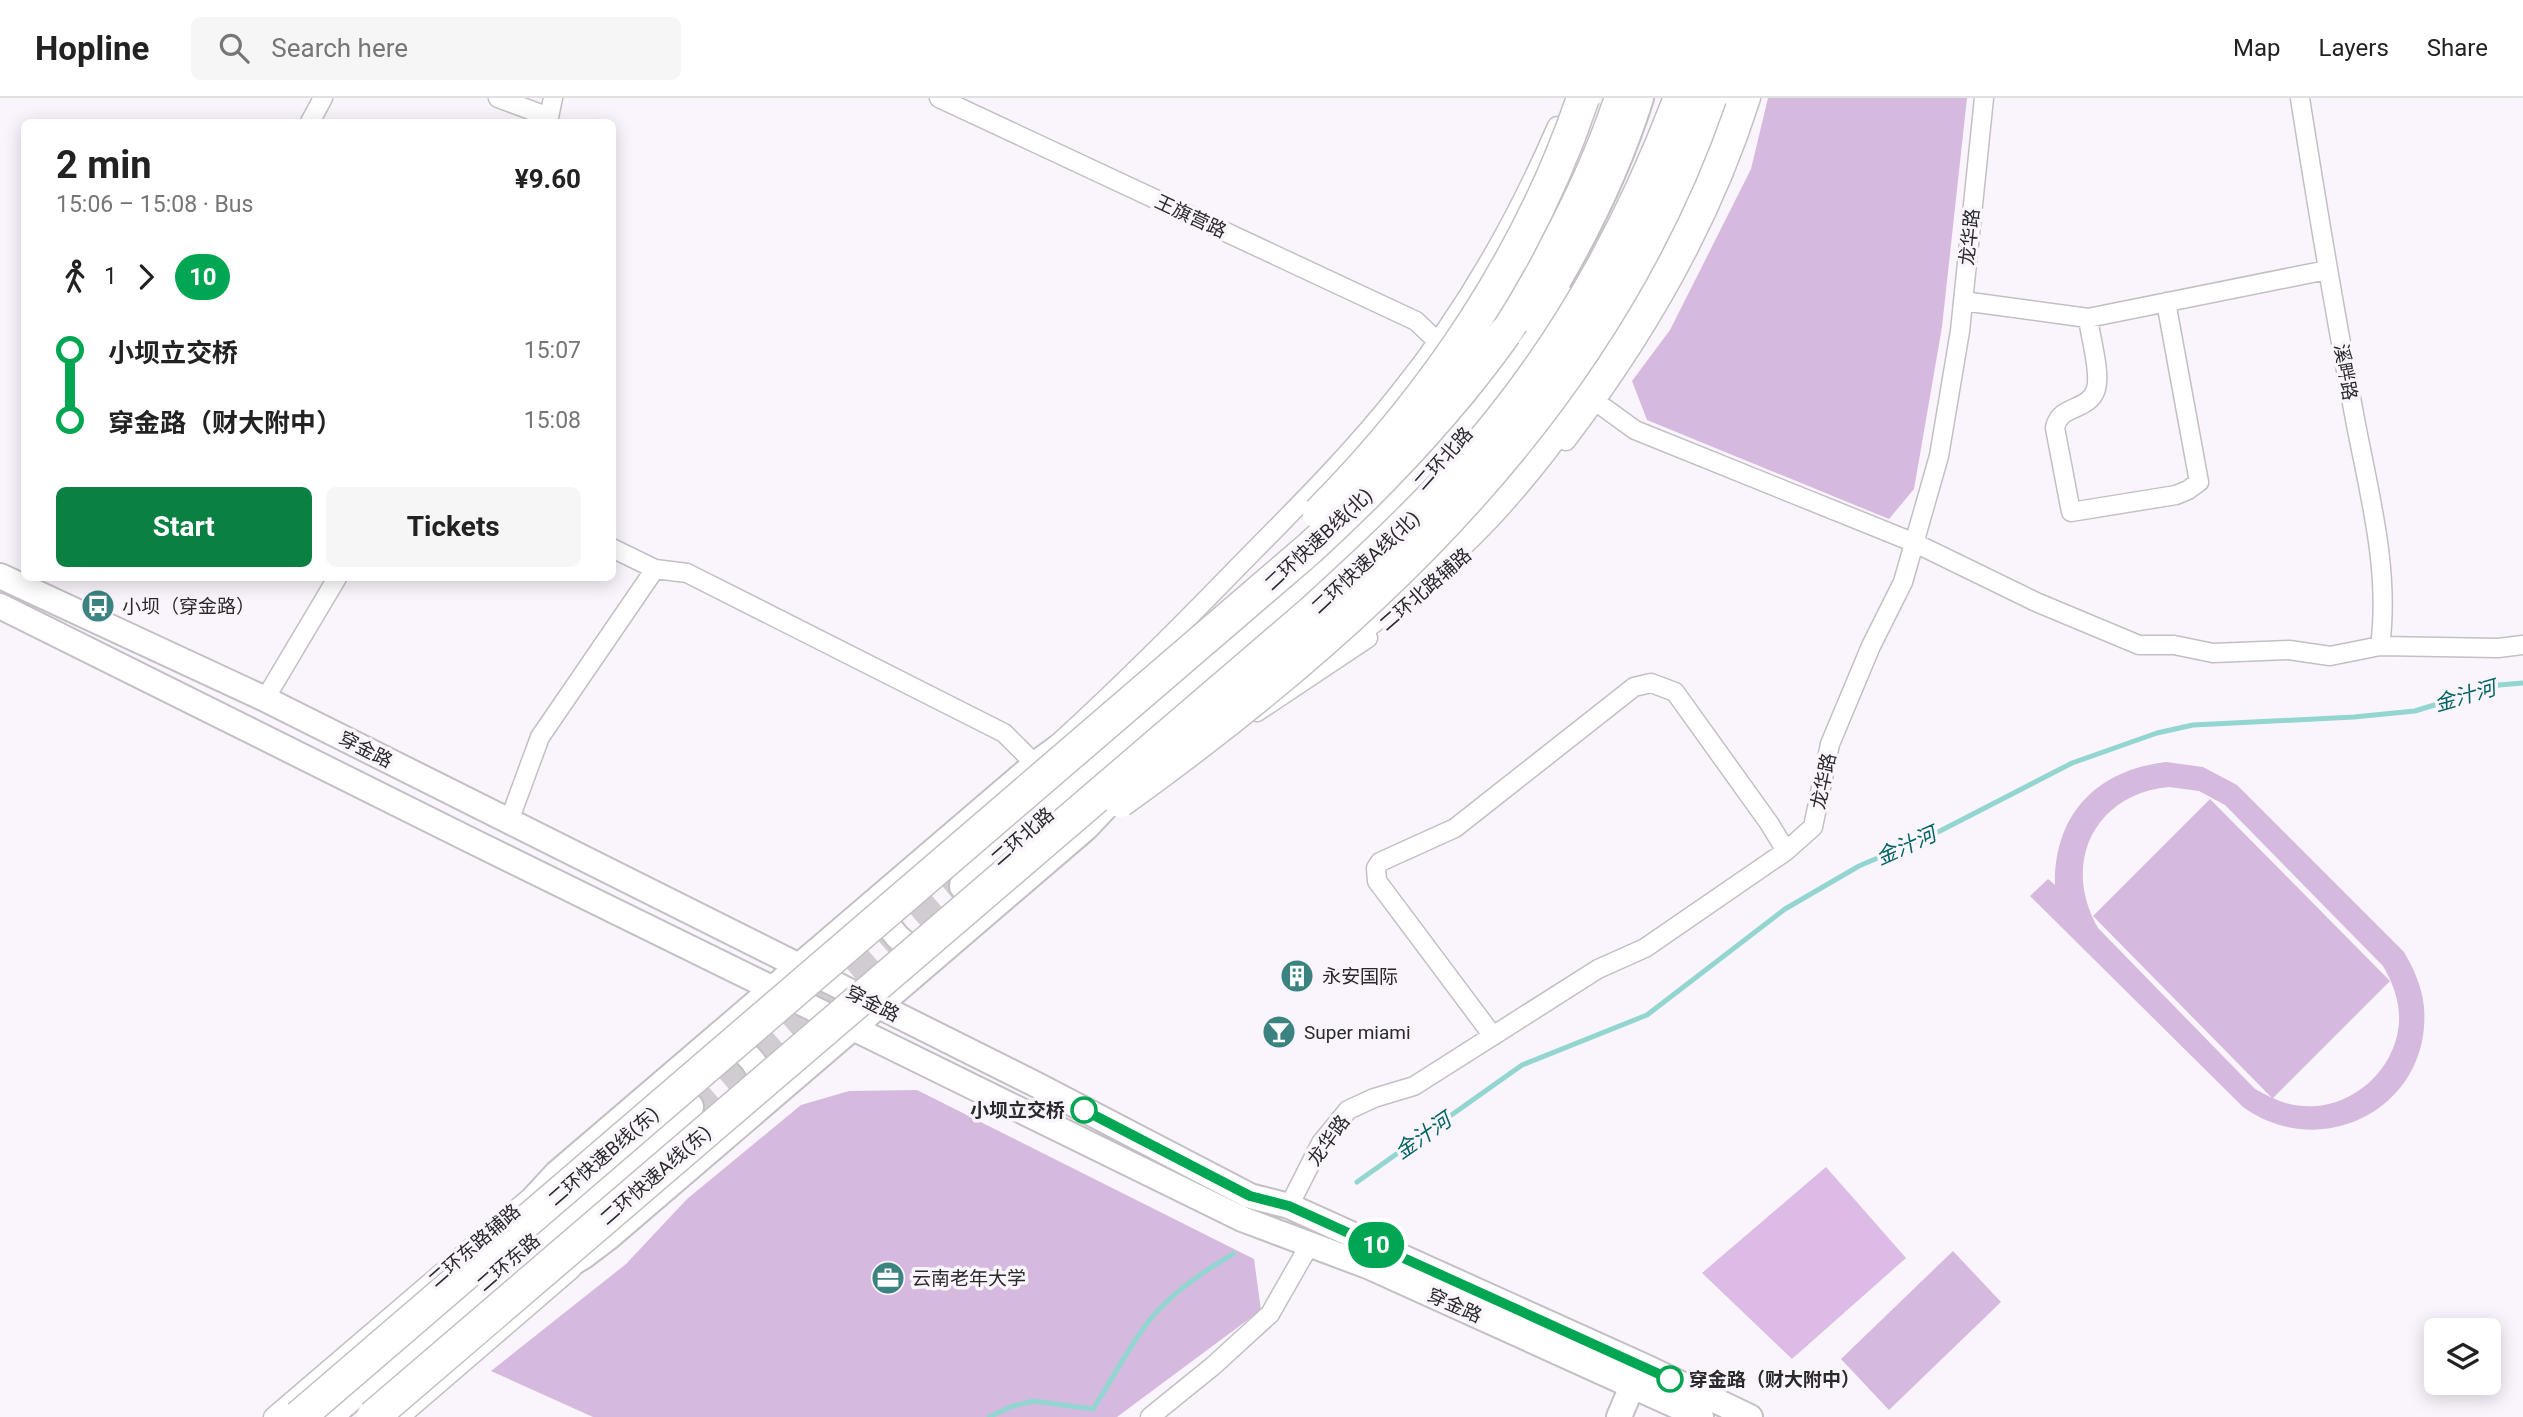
<!DOCTYPE html>
<html lang="en">
<head>
<meta charset="utf-8">
<style>
  :root { --surface:#fff; --page:#f6f6f6; --text:#222; --muted:#767676; --line:#e0e0e0; --accent:#0b8043 }
  body { margin:0; font-family:Roboto,"Noto Sans SC",sans-serif; background:var(--page); color:var(--text); height:100vh; display:flex; flex-direction:column; font-size:26px; white-space:nowrap }
  * { box-sizing:border-box; margin:0 }
  p { font-size:23px; color:var(--muted) }
  .icon { flex:none; width:38px; height:38px; fill:none; stroke:currentColor; stroke-width:2; stroke-linecap:round; stroke-linejoin:round }
  .map { position:relative; flex:1; overflow:hidden }
  .sheet { position:absolute; left:21px; top:21px; width:595px; height:462px; display:flex; flex-direction:column; background:var(--surface); border-radius:10px; box-shadow:0 4px 18px #0003 }
  .sheet>* { flex:none }
  .badge { padding:0 14px; border-radius:23px; font-size:24px; line-height:46px }
  .buttons { position:absolute; left:2424px; top:1220px; display:grid; gap:14px }
  .buttons a { display:grid; place-items:center; width:77px; height:77px; border-radius:10px; background:var(--surface); box-shadow:0 4px 18px #0003; font-size:35px }
  .map>.badge { position:absolute; translate:-50% -50%; box-shadow:0 0 0 4px #fff }
  .legs { display:flex; align-items:center; gap:10px; height:77px; padding:0 35px; font-size:23px }
  .legs p { margin-inline-start:auto }
  .head { display:flex; align-items:center; justify-content:space-between; height:119px; padding:0 35px }
  h1 { font-size:38px; font-weight:700; line-height:52px }
  .primary-button { display:flex; gap:14px; margin-top:auto; padding:14px 35px }
  .primary-button a { flex:1; height:80px; border-radius:10px; background:var(--accent); color:#fff; font-size:28px; font-weight:700; line-height:80px; text-align:center }
  .primary-button a+a { background:var(--page); color:var(--text) }
  ul { padding:0 35px; list-style:none }
  li { display:flex; align-items:center; gap:24px; height:70px; font-size:26px }
  li i { display:grid; place-items:center; width:10px; height:100%; margin:0 9px; background:currentColor }
  li i::after { content:''; width:18px; height:18px; margin:-9px; border:5px solid; border-radius:50%; background:var(--surface) }
  li p { margin-inline-start:auto }
  li:first-child i { background:linear-gradient(#0000 50%,currentColor 0) }
  li:last-child i { background:linear-gradient(currentColor 50%,#0000 0) }
  header { display:flex; align-items:center; gap:42px; box-sizing:border-box; height:98px; padding:0 35px; background:var(--surface); border-bottom:2px solid var(--line) }
  header strong { font-size:33px }
  nav { display:flex; gap:38px; margin-inline-start:auto; font-size:24px }
  .search { width:490px; height:63px; background:var(--page); display:flex; align-items:center; gap:18px; box-sizing:border-box; padding:0 24px; border-radius:10px; color:var(--muted); font-size:26px }
  .map>svg:first-child { display:block }
  .green { fill:#d6b9df; fill-rule:evenodd }
  .forest { fill:#dcbbe6 }
  .lines { fill:none; stroke-linecap:round; stroke-linejoin:round }
  .stream { stroke:#92d5d1; stroke-width:5 }
  .primary-tunnel { stroke:#d1ccd2; stroke-width:28; stroke-dasharray:28 14; stroke-linecap:butt }
  .street-casing { stroke:#c4bfc5; stroke-width:21 }
  .secondary-casing { stroke:#c4bfc5; stroke-width:28 }
  .primary-casing { stroke:#c4bfc5; stroke-width:32 }
  .highway-casing { stroke:#c4bfc5; stroke-width:35 }
  .street { stroke:#fff; stroke-width:18 }
  .secondary { stroke:#fff; stroke-width:24 }
  .primary { stroke:#fff; stroke-width:28 }
  .highway { stroke:#fff; stroke-width:32 }
  .highway-bridge-casing { stroke:#c4bfc5; stroke-width:35; stroke-linecap:butt }
  .highway-bridge { stroke:#fff; stroke-width:32 }
  .line-1-casing { stroke:#fff; stroke-width:16 }
  .line-1 { stroke:#00a651; stroke-width:10 }
  .stop-1-dot { fill:#fff; stroke:#00a651; stroke-width:3.5 }
  .labels { text-anchor:middle; stroke-width:7; stroke-linejoin:round; paint-order:stroke }
  .street-label { font-size:19px; fill:#2b292b; stroke:#faf5fc }
  .poi-label { font-size:19px; fill:#2b292b; stroke:#faf5fc; text-anchor:start }
  .stop-label { font-size:19px; font-weight:bold; fill:#2b292b; stroke:#faf5fc; text-anchor:end }
  .water-label { font-size:21px; font-style:italic; fill:#006461; stroke:#faf5fc }
</style>
</head>
<body>
<header>
<strong>Hopline</strong>
<div class="search"><svg class="icon" aria-label="search" viewBox="0 0 24 24"><circle cx="10" cy="10" r="6"/><path d="M15 15l6 6"/></svg>Search here</div>
<nav><a>Map</a><a>Layers</a><a>Share</a></nav>
</header>
<div class="map">
<svg width="2523" height="1319" viewBox="0 0 2523 1319">
  <rect width="100%" height="100%" fill="#faf5fc"/>
  <path class="green" d="M1768,0H1967L1942,229L1914,391L1889,421L1647,322L1632,283L1670,232L1751,71Z
    M2166,664L2203,669L2237,687L2404,854C2414,871 2422,889 2424,909C2432,1009 2323,1066 2243,1009L2030,798L2048,781L2055,787C2054,716 2097,672 2166,664ZM2169,689L2199,693L2225,707L2383,868C2393,885 2400,904 2399,924C2395,985 2328,1027 2273,1000L2390,883L2210,701L2093,818L2272,1000L2255,991L2098,830C2061,766 2094,696 2169,689Z
    M917,992L1254,1161L1261,1212L1117,1319H593L491,1273L626,1166L687,1101L801,1007L849,993Z
    M1953,1153L2001,1204L1889,1312L1841,1261Z"/>
  <path class="forest" d="M1826,1069L1906,1160L1792,1261L1702,1175Z"/>
  <g class="lines">
    <path class="stream" d="M1357,1084L1522,967L1647,917L1785,811L1859,768L1940,733L2072,665L2157,635L2193,627L2354,619L2415,613L2499,587L2523,585
      M989,1319L1010,1309L1033,1303L1093,1311C1111,1283 1126,1254 1145,1228C1166,1199 1202,1174 1233,1156"/>
    <path class="primary-tunnel" d="M689,1009L957,779"/>
    <defs>
      <path id="street" d="M498,0L549,19
        M939,0L1416,223L1437,243
        M2300,0C2316,102 2333,204 2352,305C2366,385 2391,467 2380,548
        M310,24L323,0
        M548,24L553,0
        M1963,203L2088,220L2327,172
        M2088,220C2090,238 2101,274 2096,291C2089,314 2059,306 2055,330L2071,414L2176,397L2188,392L2199,384L2166,204
        M1595,303L1635,332L1915,445L2036,504L2139,547H2174L2213,555L2289,552L2330,558L2380,548L2498,550L2523,547
        M1566,343C1644,241 1712,124 1751,0
        M612,450L655,471L687,475L1004,635L1035,666C1105,604 1171,538 1236,471C1292,414 1349,358 1398,296C1463,216 1516,123 1557,28
        M265,601L337,480
        M1257,614L1368,540
        M509,723L540,639L655,471
        M1493,938L1377,783L1376,770L1380,764L1455,730L1634,589L1651,585L1675,594L1769,725L1786,753
        M1289,1108L1321,1045L1348,1012L1374,1000L1414,988L1598,871L1645,850L1786,753L1813,729L1830,646L1871,548L1903,484L1939,358L1960,233L1984,0
        M273,1319L528,1101
        M400,1319L572,1171
        M1150,1319L1213,1268L1270,1216L1310,1146"/>
      <path id="secondary" d="M0,478L265,601L1037,987L1250,1098L1289,1108L1650,1271L1750,1319
        M0,508L466,740L1242,1121L1370,1169L1701,1319
        M885,801C880,829 906,855 934,854
        M716,946C746,944 767,973 761,1001
        M521,1114L557,1075L1035,666L1068,642
        M558,1174L584,1158L609,1139L1086,730L1121,693
        M1619,1319L1633,1286"/>
      <path id="primary" d="M1533,221C1577,152 1614,78 1639,0
        M964,788L1300,500L1387,420L1438,367L1485,313L1567,203
        M327,1319L689,1009"/>
      <path id="highway" d="M1505,235C1552,161 1593,84 1621,0
        M1344,539C1394,503 1441,463 1484,418C1591,303 1679,148 1730,0"/>
    </defs>
    <use href="#street" class="street-casing"/>
    <use href="#secondary" class="secondary-casing"/>
    <use href="#primary" class="primary-casing"/>
    <use href="#highway" class="highway-casing"/>
    <use href="#street" class="street"/>
    <use href="#secondary" class="secondary"/>
    <use href="#primary" class="primary"/>
    <use href="#highway" class="highway"/>
    <defs>
      <path id="highway-bridge" d="M1319,415C1436,297 1530,157 1583,0
        M1120,703C1374,521 1606,303 1710,0
        M299,1319L1310,450C1382,384 1448,315 1505,235
        M373,1319L1312,514C1378,454 1443,393 1499,324C1577,227 1636,116 1680,0"/>
    </defs>
    <use href="#highway-bridge" class="highway-bridge-casing"/>
    <use href="#highway-bridge" class="highway-bridge"/>
  </g>
  <g class="lines">
    <defs>
      <path id="line-1" d="M1084,1012L1250,1098L1289,1108L1670,1281"/>
    </defs>
    <use href="#line-1" class="line-1-casing"/>
    <use href="#line-1" class="line-1"/>
  </g>
  <defs>
    <symbol id="bus-disc" viewBox="-11 -11 22 22"><circle r="9.5" fill="#3b8380" stroke="#faf5fc"/><path d="M-5-6H5V4H4V6H2V4H-2V6H-4V4H-5ZM-3.5-4V0h7V-4ZM-3.5 1.2v1.5H-2V1.2ZM2 1.2v1.5H3.5V1.2Z" fill="#fff"/></symbol>
    <symbol id="building-disc" viewBox="-11 -11 22 22"><circle r="9.5" fill="#3b8380" stroke="#faf5fc"/><path d="M-4-6H4V6H1V3H-1V6H-4ZM-2.5-4.3h1.7v1.8h-1.7ZM.8-4.3h1.7v1.8H.8ZM-2.5-1h1.7V.8h-1.7ZM.8-1h1.7V.8H.8Z" fill="#fff"/></symbol>
    <symbol id="bar-disc" viewBox="-11 -11 22 22"><circle r="9.5" fill="#3b8380" stroke="#faf5fc"/><path d="M-6-5H6L.8 .8V4.5H3.5V6h-7V4.5H-.8V.8Z" fill="#fff"/></symbol>
    <symbol id="office-disc" viewBox="-11 -11 22 22"><circle r="9.5" fill="#3b8380" stroke="#faf5fc"/><path d="M-6-3h4V-5.5h4V-3h4V5H-6ZM-1-4.5V-3h2v-1.5ZM-6 0V1H6V0Z" fill="#fff"/></symbol>
  </defs>
  <g fill-rule="evenodd">
    <use href="#bus-disc" x="79" y="489" width="38" height="38"/>
    <use href="#building-disc" x="1278" y="859" width="38" height="38"/>
    <use href="#bar-disc" x="1260" y="915" width="38" height="38"/>
    <use href="#office-disc" x="869" y="1161" width="38" height="38"/>
  </g>
  <g class="stop-1-dot">
    <circle cx="1084" cy="1012" r="12"/>
    <circle cx="1670" cy="1281" r="12"/>
  </g>
  <g class="labels">
    <g class="street-label">
      <text transform="translate(1191 118) rotate(25)" y="7">王旗营路</text>
      <text transform="translate(1969 139) rotate(-84)" y="7">龙华路</text>
      <text transform="translate(2346 274) rotate(80)" y="7">溪畔路</text>
      <text transform="translate(1443 360) rotate(-48)" y="7">二环北路</text>
      <text transform="translate(1318 441) rotate(-43)" y="7">二环快速B线(北)</text>
      <text transform="translate(1365 464) rotate(-43)" y="7">二环快速A线(北)</text>
      <text transform="translate(1425 491) rotate(-41)" y="7">二环北路辅路</text>
      <text transform="translate(366 651) rotate(27)" y="7">穿金路</text>
      <text transform="translate(1823 683) rotate(-78)" y="7">龙华路</text>
      <text transform="translate(1022 738) rotate(-41)" y="7">二环北路</text>
      <text transform="translate(873 905) rotate(27)" y="7">穿金路</text>
      <text transform="translate(1328 1042) rotate(-54)" y="7">龙华路</text>
      <text transform="translate(603 1058) rotate(-41)" y="7">二环快速B线(东)</text>
      <text transform="translate(655 1077) rotate(-41)" y="7">二环快速A线(东)</text>
      <text transform="translate(474 1147) rotate(-41)" y="7">二环东路辅路</text>
      <text transform="translate(508 1164) rotate(-41)" y="7">二环东路</text>
      <text transform="translate(1455 1207) rotate(24)" y="7">穿金路</text>
    </g>
    <g class="poi-label">
      <text x="122" y="515">小坝（穿金路）</text>
      <text x="1322" y="885">永安国际</text>
      <text x="1304" y="941">Super miami</text>
      <text x="912" y="1187">云南老年大学</text>
    </g>
    <g class="stop-label">
      <text x="1065" y="1019">小坝立交桥</text>
      <text x="1689" y="1288" text-anchor="start">穿金路（财大附中）</text>
    </g>
    <g class="water-label">
      <text transform="translate(2465 598) rotate(-16)" y="7">金汁河</text>
      <text transform="translate(1906 748) rotate(-24)" y="7">金汁河</text>
      <text transform="translate(1423 1038) rotate(-35)" y="7">金汁河</text>
    </g>
  </g>
</svg>
<div class="buttons">
<a><svg class="icon" aria-label="layers" viewBox="0 0 24 24"><path d="M12 4l9 5-9 5-9-5zM3 14l9 5 9-5"/></svg></a>
</div>
<b class="badge" style="left:1376px;top:1147px;background:#00a651;color:#fff">10</b>
<section class="sheet">
<div class="head"><div><h1>2 min</h1><p>15:06 – 15:08 · Bus</p></div><b>¥9.60</b></div>
<div class="legs"><svg class="icon" aria-label="walk" viewBox="0 0 24 24"><circle cx="13" cy="4" r="2"/><path d="M13 8l-2 6 4 7M11 14l-3 7M7 12l3-4h3l4 4"/></svg>1<svg class="icon" aria-label="forward" viewBox="0 0 24 24"><path d="M9 5l7 7-7 7"/></svg><b class="badge" style="background:#00a651;color:#fff">10</b></div>
<ul>
<li><i style="color:#00a651"></i><b>小坝立交桥</b><p>15:07</p></li>
<li><i style="color:#00a651"></i><b>穿金路（财大附中）</b><p>15:08</p></li>
</ul>
<div class="primary-button"><a>Start</a><a>Tickets</a></div>
</section>
</div>
</body>
</html>
